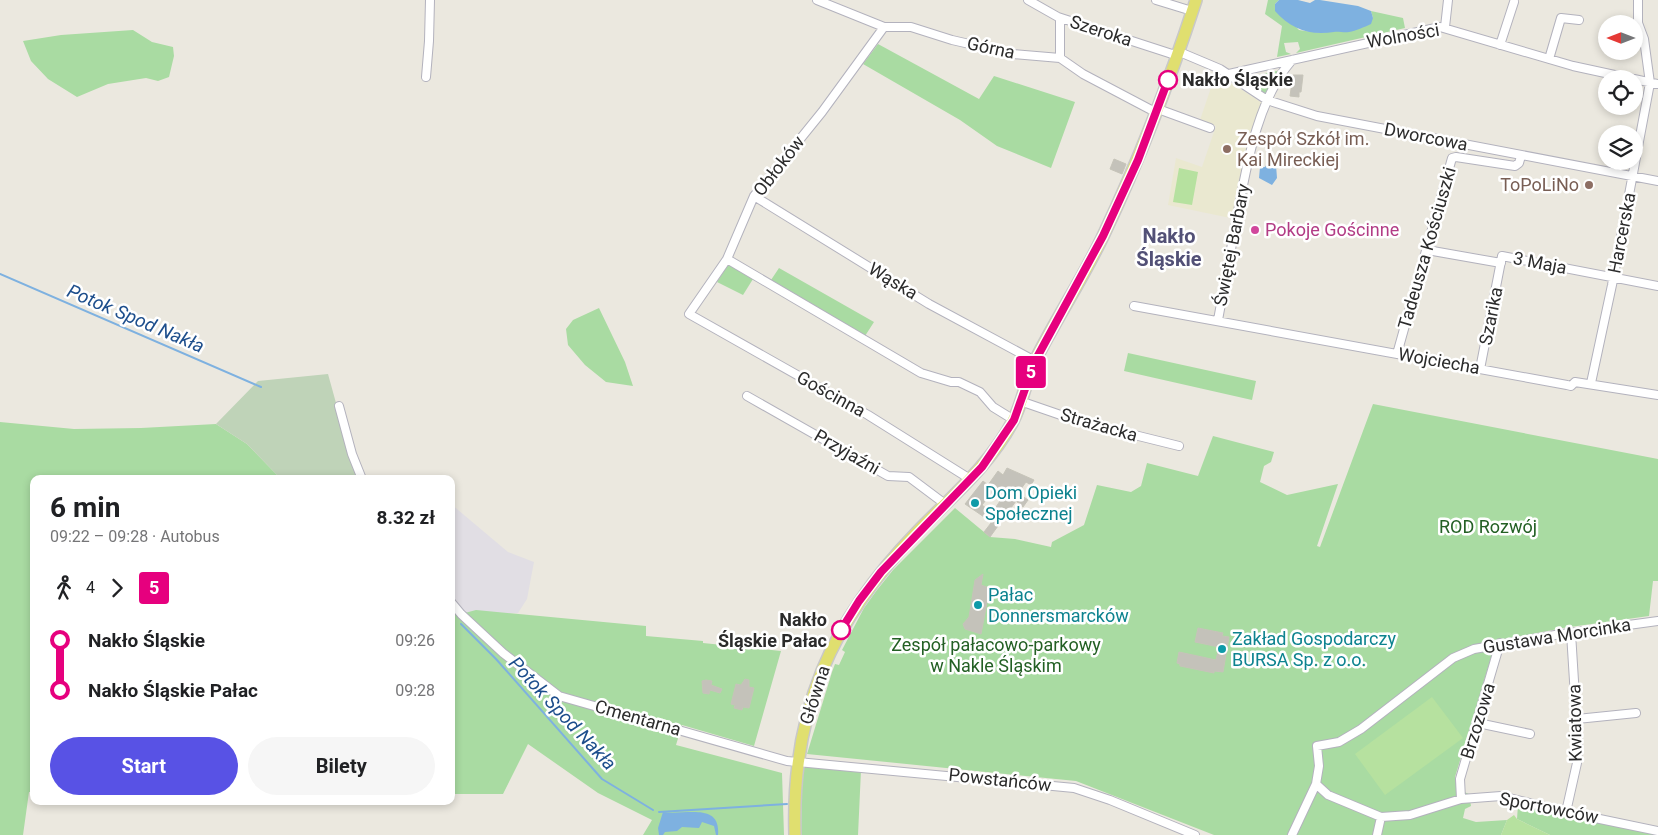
<!DOCTYPE html>
<html lang="pl">
<head>
<meta charset="utf-8">
<style>
  :root { --surface:#fff; --page:#f6f6f6; --text:#202124; --muted:#757577; --accent:#5852e5 }
  body { margin:0; font-family:Roboto,sans-serif; background:var(--page); color:var(--text); height:100vh; display:flex; flex-direction:column; font-size:19px; white-space:nowrap }
  * { box-sizing:border-box; margin:0 }
  p { font-size:16px; color:var(--muted) }
  .icon { flex:none; width:28px; height:28px; fill:none; stroke:currentColor; stroke-width:2; stroke-linecap:round; stroke-linejoin:round }
  .map { position:relative; flex:1; overflow:hidden }
  .sheet { position:absolute; left:30px; top:475px; width:425px; height:330px; display:flex; flex-direction:column; background:var(--surface); border-radius:10px; box-shadow:0 2px 8px #0003 }
  .sheet>* { flex:none }
  .badge { padding:0 10px; border-radius:4px; font-size:18px; line-height:32px }
  .needle { width:32px; rotate:270deg }
  .buttons { position:absolute; left:1598px; top:15px; display:grid; gap:10px }
  .buttons a { display:grid; place-items:center; width:45px; height:45px; border-radius:50%; background:var(--surface); box-shadow:0 2px 8px #0003; font-size:25px }
  .map>.badge { position:absolute; translate:-50% -50%; box-shadow:0 0 0 2px #fff }
  .legs { display:flex; align-items:center; gap:8px; height:55px; padding:0 20px; font-size:16px }
  .legs p { margin-inline-start:auto }
  .headline { display:flex; align-items:center; justify-content:space-between; height:85px; padding:0 20px }
  h1 { font-size:28px; font-weight:700; line-height:38px }
  .action { display:flex; gap:10px; margin-top:auto; padding:10px 20px }
  .action a { flex:1; height:58px; border-radius:30px; background:var(--accent); color:#fff; font-size:20px; font-weight:700; line-height:58px; text-align:center }
  .action a+a { background:var(--page); color:var(--text) }
  ul { padding:0 20px; list-style:none }
  li { display:flex; align-items:center; gap:18px; height:50px; font-size:19px }
  li i { display:grid; place-items:center; width:8px; height:100%; margin:0 6px; background:currentColor }
  li i::after { content:''; width:12px; height:12px; margin:-6px; border:4px solid; border-radius:50%; background:var(--surface) }
  li p { margin-inline-start:auto }
  li:first-child i { background:linear-gradient(#0000 50%,currentColor 0) }
  li:last-child i { background:linear-gradient(currentColor 50%,#0000 0) }
  .map>svg:first-child { display:block }
  .industrial { fill:#e1dee4 }
  .education { fill:#eae8d0 }
  .green { fill:#a9dba2 }
  .cemetery { fill:#bfd3b8 }
  .pitch { fill:#b6e19f }
  .water { fill:#7eb1e0 }
  .lines { fill:none; stroke-linecap:round; stroke-linejoin:round }
  .stream { stroke:#7eb1e0; stroke-width:2 }
  .building { fill:#c4c2ba; stroke:#c6c4b9; fill-rule:evenodd }
  .street-casing { stroke:#b3b2bd; stroke-width:10 }
  .primary-casing { stroke:#c8c8c8; stroke-width:14 }
  .street { stroke:#fff; stroke-width:8 }
  .primary { stroke:#e0df6f; stroke-width:11 }
  .line-1-casing { stroke:#fff; stroke-width:11 }
  .line-1 { stroke:#e6007e; stroke-width:8 }
  .stop-1-dot { fill:#fff; stroke:#e6007e; stroke-width:2.5 }
  .education-dot { fill:#8d6e63; stroke:#fff; stroke-width:2 }
  .hotel-dot { fill:#d1479c; stroke:#fff; stroke-width:2 }
  .culture-dot { fill:#0f9aa8; stroke:#fff; stroke-width:2 }
  .labels { text-anchor:middle; stroke-width:5; stroke-linejoin:round; paint-order:stroke }
  .street-label { font-size:18px; fill:#2b2b2b; stroke:#fff }
  .stop-label { font-size:18px; font-weight:bold; fill:#2b2b2b; stroke:#fff; text-anchor:start }
  .education-label { font-size:18px; fill:#785e54; stroke:#fff; text-anchor:start }
  .hotel-label { font-size:18px; fill:#b23c85; stroke:#fff; text-anchor:start }
  .culture-label { font-size:18px; fill:#0d838f; stroke:#fff; text-anchor:start }
  .park-label { font-size:18px; fill:#236024; stroke:#fff }
  .water-label { font-size:19px; font-style:italic; fill:#1d4e8c; stroke:#fff }
  .quarter-label { font-size:20px; font-weight:bold; fill:#525076; stroke:#fff }
</style>
</head>
<body>
<div class="map">
<svg width="1658" height="835" viewBox="0 0 1658 835">
  <rect width="100%" height="100%" fill="#ebe8df"/>
  <path class="industrial" d="M451,504L508,552L534,562L527,599L518,613L466,614L451,596Z"/>
  <path class="education" d="M1216,73L1262,103L1249,139L1235,219L1168,205L1176,158L1202,167L1216,126L1200,120Z"/>
  <path class="green" d="M1268,0H1279L1275,4L1299,30C1331,36 1344,30 1373,18L1371,11L1403,18L1405,28L1296,53L1300,49L1298,42L1284,43L1286,52L1291,54L1277,57L1282,26L1265,14Z
    M133,30L152,42L173,47L174,56L169,77L158,81L146,78L108,84L77,97L48,79L31,61L23,41L61,35Z
    M878,44L979,99L994,76L1075,102L1051,168L997,146L960,120L863,64Z
    M1281,70L1273,81L1267,95L1244,81L1247,78Z
    M729,263L753,279L743,295L717,282Z
    M779,268L874,322L865,336L771,280Z
    M599,308L625,362L633,386L606,382L585,365L568,345L566,329L573,320Z
    M1128,353L1256,381L1252,400L1124,371Z
    M1373,404L1658,459V581H1653L1649,616L1563,628L1496,641L1455,777L1457,789L1469,794L1471,806L1465,809L1463,818L1476,822L1507,820L1501,835H1214L1076,781L807,754L832,672L835,664L839,665L845,652L842,650L864,608L877,590L893,570L955,508L990,537L1015,539L1051,547L1052,542L1084,525L1097,485L1131,492L1141,486L1147,463L1198,476L1213,436L1274,452L1271,462L1264,466L1260,482L1287,495L1338,484L1317,546L1320,547Z
    M0,422L74,429L141,428L216,424L247,444L281,479H34V792H29L23,835H0Z
    M451,602L461,614L476,610L646,626V636L703,641V643L781,651L754,746L682,725L676,745L782,773L784,835H643L652,820L598,793L528,744L503,794H451V621L454,618L451,616Z
    M802,764L861,770L858,835H801Z
    M1518,805L1658,833V835H1550L1517,819Z"/>
  <path class="cemetery" d="M328,374L357,479H281L247,444L216,424L258,381Z"/>
  <path class="pitch" d="M1179,168L1198,172L1192,205L1173,202Z
    M1432,697L1463,738L1385,795L1355,754Z
    M1514,815L1517,819L1550,835H1501L1507,820Z"/>
  <path class="water" d="M1279,0H1298L1310,3L1315,0H1320L1358,6L1371,11L1373,18L1371,24C1364,27 1356,31 1349,32C1344,33 1338,31 1334,32C1310,36 1291,29 1275,11V4Z
    M1268,162L1276,165L1277,178L1272,185L1259,178L1260,167H1265Z
    M663,812C683,816 721,801 718,835H716L714,826L702,822L699,828L682,827L677,831L665,832L663,835H659L658,828Z"/>
  <g class="lines">
    <path class="stream" d="M0,274L261,387
      M461,624L496,659L602,779L653,810
      M659,812L787,804"/>
  </g>
  <path class="building" d="M1293,75H1303L1301,92H1299V97L1290,96Z
    M1114,159L1126,164L1122,174L1110,169Z
    M1007,468L1034,480L1031,485L1026,482L1018,493L1028,500L1023,507L1016,501L990,537L984,532L991,523L990,521L965,504L983,481L988,485L998,471L1003,475ZM993,491L1002,498L992,513L982,505Z
    M983,574L981,585L992,589L991,593L989,592L981,634L965,629L963,624L969,617L975,580Z
    M1198,628L1223,633L1222,636L1229,637L1223,672L1214,671V673L1180,666V664L1177,663L1179,652L1216,660L1219,647L1195,642Z
    M745,679L749,680V687L754,688L749,708L743,707L742,710L734,708L735,705L731,704L736,684L741,685Z
    M706,680L712,681L711,685L722,689L720,693L710,690L709,694L703,693L702,681Z"/>
  <g class="lines">
    <defs>
      <path id="street" d="M817,0L884,27H911L952,40L1013,54L1060,58L1083,74L1157,113
        M1028,0L1058,17L1172,54L1182,53L1220,69L1267,100L1317,116L1658,181
        M1156,0L1192,11
        M884,27L822,112L754,196L727,259L689,314L868,415L970,479
        M1445,27L1448,0
        M1500,45L1514,2
        M1060,58V18
        M1549,59L1561,18L1579,20
        M1229,74L1440,27L1573,66L1633,79
        M426,77L429,41L430,0
        M1634,79L1658,84
        M1158,109L1210,128
        M754,196L929,304L1035,361
        M1427,250L1501,263
        M727,259L921,373L951,382H959L980,392L993,407L1014,420
        M1134,306L1567,385L1571,386L1575,382L1658,395
        M1218,320C1224,287 1230,255 1236,222C1246,170 1256,101 1292,60
        M1397,354L1452,158L1456,157L1515,166L1519,163L1521,156
        M1480,369L1502,256L1658,286
        M1591,383L1612,285L1650,83L1644,39L1638,23V0
        M747,396L888,476L909,477L945,504
        M1020,401L1078,421L1179,446
        M339,406L352,454L362,479
        M451,602L461,614L503,653L559,696L787,761L1074,788L1110,800L1195,835
        M1577,719L1636,713
        M1478,723L1530,734
        M1461,799L1460,779L1500,643
        M1566,812L1577,763L1578,745L1571,633
        M1381,817L1410,815L1461,799L1501,796L1566,812L1658,831
        M1292,835L1316,784
        M1377,835L1381,817L1328,795L1316,784L1319,766L1317,746L1339,742L1361,729L1453,658L1474,649L1555,635L1658,621"/>
      <path id="primary" d="M795,835C791,711 831,621 917,532C951,497 990,465 1013,421C1023,402 1026,379 1036,359C1057,317 1084,277 1104,234C1140,158 1170,80 1196,0"/>
    </defs>
    <use href="#street" class="street-casing"/>
    <use href="#primary" class="primary-casing"/>
    <use href="#street" class="street"/>
    <use href="#primary" class="primary"/>
  </g>
  <g class="lines">
    <defs>
      <path id="line-1" d="M841,630L859,601L881,572L982,467L1014,420L1035,361L1103,236L1138,160L1168,80"/>
    </defs>
    <use href="#line-1" class="line-1-casing"/>
    <use href="#line-1" class="line-1"/>
  </g>
  <g class="stop-1-dot">
    <circle cx="1168" cy="80" r="9"/>
    <circle cx="841" cy="630" r="9"/>
  </g>
  <g class="education-dot">
    <circle cx="1227" cy="149" r="5"/>
    <circle cx="1589" cy="185" r="5"/>
  </g>
  <circle class="hotel-dot" cx="1255" cy="230" r="5"/>
  <g class="culture-dot">
    <circle cx="975" cy="503" r="5"/>
    <circle cx="978" cy="605" r="5"/>
    <circle cx="1222" cy="649" r="5"/>
  </g>
  <g class="labels">
    <g class="street-label">
      <text transform="translate(1101 31) rotate(18)" y="6">Szeroka</text>
      <text transform="translate(1403 36) rotate(-10)" y="6">Wolności</text>
      <text transform="translate(991 48) rotate(12)" y="6">Górna</text>
      <text transform="translate(1426 137) rotate(11)" y="6">Dworcowa</text>
      <text transform="translate(779 166) rotate(-52)" y="6">Obłoków</text>
      <text transform="translate(1622 233) rotate(-79)" y="6">Harcerska</text>
      <text transform="translate(1232 245) rotate(-79)" y="6">Świętej Barbary</text>
      <text transform="translate(1427 248) rotate(-74)" y="6">Tadeusza Kościuszki</text>
      <text transform="translate(1540 263) rotate(11)" y="6">3 Maja</text>
      <text transform="translate(893 281) rotate(31)" y="6">Wąska</text>
      <text transform="translate(1491 316) rotate(-79)" y="6">Szarika</text>
      <text transform="translate(1439 361) rotate(10)" y="6">Wojciecha</text>
      <text transform="translate(831 394) rotate(29)" y="6">Gościnna</text>
      <text transform="translate(1099 425) rotate(16)" y="6">Strażacka</text>
      <text transform="translate(847 452) rotate(30)" y="6">Przyjaźni</text>
      <text transform="translate(1557 636) rotate(-9)" y="6">Gustawa Morcinka</text>
      <text transform="translate(815 695) rotate(-72)" y="6">Główna</text>
      <text transform="translate(638 718) rotate(16)" y="6">Cmentarna</text>
      <text transform="translate(1478 721) rotate(-73)" y="6">Brzozowa</text>
      <text transform="translate(1575 723) rotate(-91)" y="6">Kwiatowa</text>
      <text transform="translate(1000 780) rotate(6)" y="6">Powstańców</text>
      <text transform="translate(1549 808) rotate(11)" y="6">Sportowców</text>
    </g>
    <g class="stop-label">
      <text x="1182" y="86">Nakło Śląskie</text>
      <text x="827" y="626" text-anchor="end">Nakło<tspan x="827" dy="21">Śląskie Pałac</tspan></text>
    </g>
    <g class="education-label">
      <text x="1237" y="145">Zespół Szkół im.<tspan x="1237" dy="21">Kai Mireckiej</tspan></text>
      <text x="1579" y="191" text-anchor="end">ToPoLiNo</text>
    </g>
    <g class="hotel-label">
      <text x="1265" y="236">Pokoje Gościnne</text>
    </g>
    <g class="culture-label">
      <text x="985" y="499">Dom Opieki<tspan x="985" dy="21">Społecznej</tspan></text>
      <text x="988" y="601">Pałac<tspan x="988" dy="21">Donnersmarcków</tspan></text>
      <text x="1232" y="645">Zakład Gospodarczy<tspan x="1232" dy="21">BURSA Sp. z o.o.</tspan></text>
    </g>
    <g class="park-label">
      <text x="1488" y="533">ROD Rozwój</text>
      <text x="996" y="651">Zespół pałacowo-parkowy<tspan x="996" dy="21">w Nakle Śląskim</tspan></text>
    </g>
    <g class="water-label">
      <text transform="translate(136 318) rotate(23)" y="7">Potok Spod Nakła</text>
      <text transform="translate(563 713) rotate(47)" y="7">Potok Spod Nakła</text>
    </g>
    <g class="quarter-label">
      <text x="1169" y="243">Nakło<tspan x="1169" dy="23">Śląskie</tspan></text>
    </g>
  </g>
</svg>
<div class="buttons">
<a><svg class="needle" viewBox="-14 -14 28 28"><path d="M0-13l5 13h-10z" fill="#e53935"/><path d="M0 13l5-13h-10z" fill="#757577"/></svg></a>
<a><svg class="icon" aria-label="locate" viewBox="0 0 24 24"><circle cx="12" cy="12" r="6"/><path d="M12 2v4M12 18v4M2 12h4M18 12h4"/></svg></a>
<a><svg class="icon" aria-label="layers" viewBox="0 0 24 24"><path d="M12 4l9 5-9 5-9-5zM3 14l9 5 9-5"/></svg></a>
</div>
<b class="badge" style="left:1031px;top:372px;background:#e6007e;color:#fff">5</b>
<section class="sheet">
<div class="headline"><div><h1>6 min</h1><p>09:22 – 09:28 · Autobus</p></div><b>8.32 zł</b></div>
<div class="legs"><svg class="icon" aria-label="walk" viewBox="0 0 24 24"><circle cx="13" cy="4" r="2"/><path d="M13 8l-2 6 4 7M11 14l-3 7M7 12l3-4h3l4 4"/></svg>4<svg class="icon" aria-label="forward" viewBox="0 0 24 24"><path d="M9 5l7 7-7 7"/></svg><b class="badge" style="background:#e6007e;color:#fff">5</b></div>
<ul>
<li><i style="color:#e6007e"></i><b>Nakło Śląskie</b><p>09:26</p></li>
<li><i style="color:#e6007e"></i><b>Nakło Śląskie Pałac</b><p>09:28</p></li>
</ul>
<div class="action"><a>Start</a><a>Bilety</a></div>
</section>
</div>
</body>
</html>
